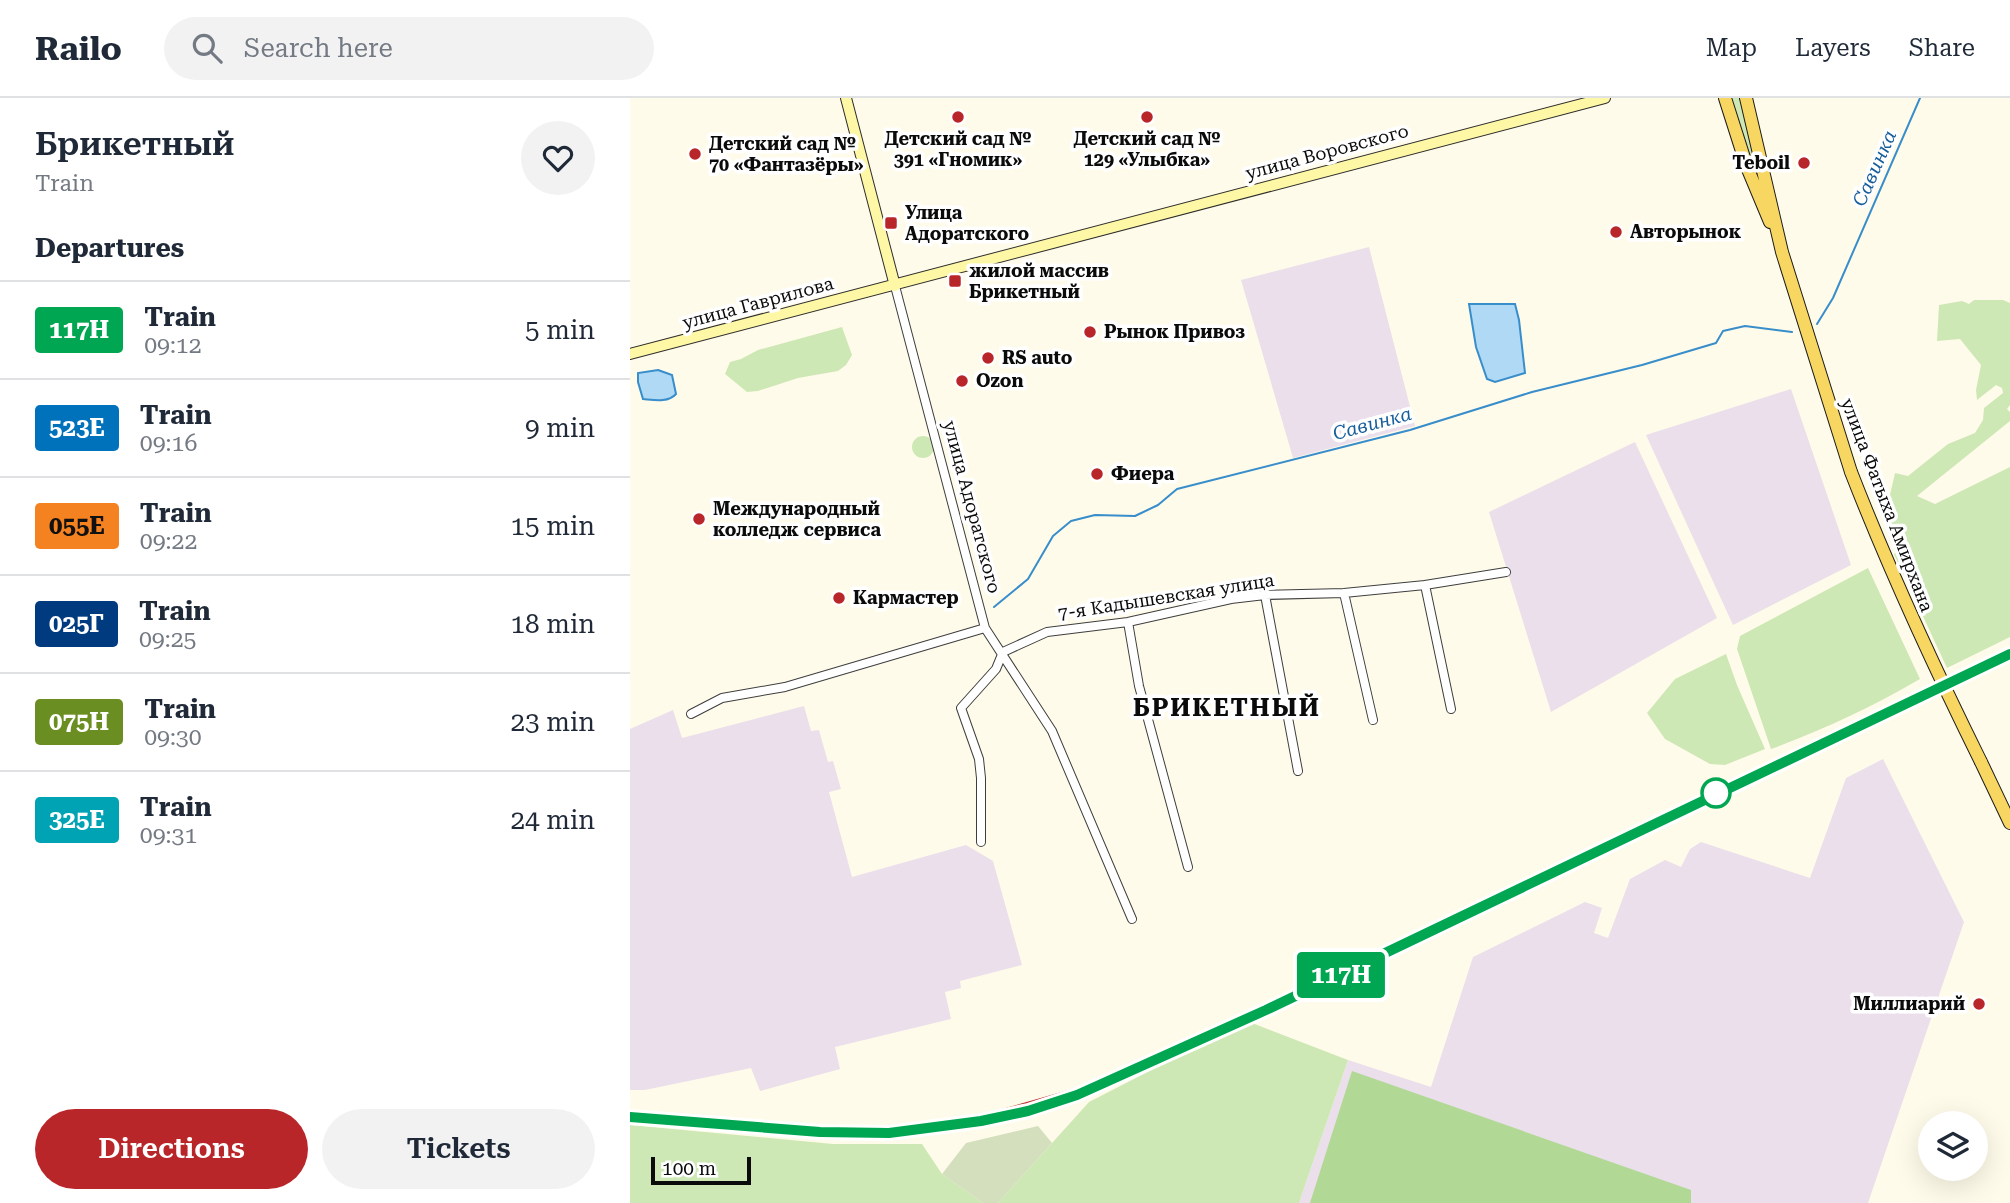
<!DOCTYPE html>
<html lang="en">
<head>
<meta charset="utf-8">
<style>
  :root { --surface:#fff; --page:#f2f2f3; --text:#1f2937; --muted:#747a83; --line:#e0e1e3; --accent:#b92629 }
  body { margin:0; font-family:"Roboto Serif",serif; background:var(--page); color:var(--text); height:100vh; display:flex; flex-direction:column; font-size:26px; white-space:nowrap }
  * { box-sizing:border-box; margin:0 }
  p { font-size:23px; color:var(--muted) }
  .icon { flex:none; width:38px; height:38px; fill:none; stroke:currentColor; stroke-width:2; stroke-linecap:round; stroke-linejoin:round }
  .map { position:relative; flex:1; overflow:hidden }
  .sheet { display:flex; flex-direction:column; background:var(--surface); width:630px }
  .sheet>* { flex:none }
  .badge { padding:0 14px; border-radius:5px; font-size:24px; line-height:46px }
  .tools { position:absolute; left:1288px; top:1013px; display:grid; gap:14px }
  .tools a { display:grid; place-items:center; width:70px; height:70px; border-radius:50%; background:var(--surface); box-shadow:0 7px 28px #0002; font-size:35px }
  .scale { position:absolute; left:21px; bottom:18px; width:100px; box-sizing:border-box; padding-left:7px; border:4px solid #0b0b0b; border-top:0; font-size:19px; line-height:24px; white-space:nowrap; color:#0b0b0b; -webkit-text-stroke:5px #fff; paint-order:stroke }
  .map>.badge { position:absolute; translate:-50% -50%; box-shadow:0 0 0 4px #fff }
  h2 { padding:0 35px; font-size:26px; line-height:63px }
  .round { display:grid; place-items:center; flex:none; width:74px; height:74px; border-radius:37px; background:var(--page) }
  .head { display:flex; align-items:center; justify-content:space-between; height:119px; padding:0 35px }
  h1 { font-size:33px; font-weight:600; line-height:52px }
  .cta { display:flex; gap:14px; margin-top:auto; padding:14px 35px }
  .cta a { flex:1; height:80px; border-radius:42px; background:var(--accent); color:#fff; font-size:28px; font-weight:600; line-height:80px; text-align:center }
  .cta a+a { background:var(--page); color:var(--text) }
  ul { padding:0; list-style:none }
  li { display:flex; align-items:center; gap:21px; height:98px; padding:0 35px; border-top:2px solid var(--line) }
  li div { flex:1 }
  li b { display:block; font-size:26px }
  li em { font-style:normal }
  li .badge { min-width:77px; font-weight:700; text-align:center }
  header { display:flex; align-items:center; gap:42px; box-sizing:border-box; height:98px; padding:0 35px; background:var(--surface); border-bottom:2px solid var(--line) }
  header strong { font-size:33px }
  nav { display:flex; gap:38px; margin-inline-start:auto; font-size:24px }
  .search { width:490px; height:63px; background:var(--page); display:flex; align-items:center; gap:18px; box-sizing:border-box; padding:0 24px; border-radius:38px; color:var(--muted); font-size:26px }
  main { display:flex; flex:1; min-height:0 }
  .map>svg:first-child { display:block }
  .industrial { fill:#eadfeb }
  .green { fill:#cee8b5 }
  .forest { fill:#b1d895 }
  .cemetery { fill:#d3dfbd }
  .water { fill:#b0d9f5; stroke:#388dcb; stroke-width:2 }
  .lines { fill:none; stroke-linecap:round; stroke-linejoin:round }
  .stream { stroke:#388dcb; stroke-width:2 }
  .street-casing { stroke:#3e3e3e; stroke-width:10 }
  .secondary-casing { stroke:#2d2d2d; stroke-width:12 }
  .primary-casing { stroke:#1c1c1c; stroke-width:14 }
  .street { stroke:#fff; stroke-width:8 }
  .secondary { stroke:#fef7a6; stroke-width:10 }
  .primary { stroke:#f7d762; stroke-width:12 }
  .rail { stroke:#b92629; stroke-width:2 }
  .primary-bridge-casing { stroke:#1c1c1c; stroke-width:14; stroke-linecap:butt }
  .primary-bridge { stroke:#f7d762; stroke-width:12 }
  .line-casing { stroke:#fff; stroke-width:16 }
  .line { stroke:#00a651; stroke-width:10 }
  .poi-dot { fill:#b92629; stroke:#fff; stroke-width:2.5 }
  .stop-dot { fill:#fff; stroke:#00a651; stroke-width:3.5 }
  .labels { text-anchor:middle; stroke-width:7; stroke-linejoin:round; paint-order:stroke }
  .poi-label { font-size:18px; font-weight:bold; fill:#0b0b0b; stroke:#fff; text-anchor:start }
  .street-label { font-size:18px; fill:#0b0b0b; stroke:#fff }
  .water-label { font-size:19px; font-style:italic; fill:#175e9b; stroke:#fff }
  .district-label { font-size:24px; font-weight:bold; letter-spacing:2px; fill:#0b0b0b; stroke:#fff }
</style>
</head>
<body>
<header>
<strong>Railo</strong>
<div class="search"><svg class="icon" aria-label="search" viewBox="0 0 24 24"><circle cx="10" cy="10" r="6"/><path d="M15 15l6 6"/></svg>Search here</div>
<nav><a>Map</a><a>Layers</a><a>Share</a></nav>
</header>
<main>
<section class="sheet">
<div class="head"><div><h1>Брикетный</h1><p>Train</p></div><a class="round"><svg class="icon" aria-label="heart" viewBox="0 0 24 24"><path d="M12 20l-8-8c-3-5 5-10 8-4 3-6 11-1 8 4z"/></svg></a></div>
<h2>Departures</h2>
<ul>
<li><span class="badge" style="background:#00a651;color:#fff">117Н</span><div><b>Train</b><p>09:12</p></div><em>5 min</em></li>
<li><span class="badge" style="background:#0072bc;color:#fff">523Е</span><div><b>Train</b><p>09:16</p></div><em>9 min</em></li>
<li><span class="badge" style="background:#f58220;color:#111">055Е</span><div><b>Train</b><p>09:22</p></div><em>15 min</em></li>
<li><span class="badge" style="background:#003b80;color:#fff">025Г</span><div><b>Train</b><p>09:25</p></div><em>18 min</em></li>
<li><span class="badge" style="background:#6b8e23;color:#fff">075Н</span><div><b>Train</b><p>09:30</p></div><em>23 min</em></li>
<li><span class="badge" style="background:#00a3b4;color:#fff">325Е</span><div><b>Train</b><p>09:31</p></div><em>24 min</em></li>
</ul>
<div class="cta"><a>Directions</a><a>Tickets</a></div>
</section>
<div class="map">
<svg width="1380" height="1105" viewBox="0 0 1380 1105">
  <rect width="100%" height="100%" fill="#fffbea"/>
  <path class="industrial" d="M739,149L785,328L663,360L611,182Z
    M1161,291L1221,467L1103,527L1016,337Z
    M1005,344L1087,520L921,614L859,414Z
    M174,608L181,633L189,632L198,664L203,663L211,691L199,694L222,779L336,747L363,763L392,867L330,883L331,890L315,894L321,921L205,949L210,971L130,993L121,970L15,992H0V631L43,612L52,640Z
    M1253,661L1334,824L1238,1105H669L718,962L801,989L843,859L955,804L972,810L964,835L978,840L1000,781L1035,762L1051,769L1060,751L1071,744L1180,780L1216,680Z"/>
  <path class="green" d="M1102,0H1110L1134,99Z
    M1344,202H1373L1380,205V307L1377,311L1380,314V323L1287,398L1305,406L1380,369V539L1317,570L1264,456L1276,445L1254,423L1265,375L1278,378L1318,346L1345,335L1353,322L1354,310L1373,295L1372,290L1366,287L1347,302L1346,292L1351,267L1330,241L1307,243L1309,207L1332,203L1339,206Z
    M212,229L222,257L216,267L208,273L168,280L128,293L117,294L95,276L100,264L111,261L128,252Z
    M282 349a11 11 0 1 1 22 0a11 11 0 1 1-22 0Z
    M1238,470L1290,581C1242,609 1193,632 1141,651L1107,551L1110,538Z
    M1096,556L1107,587L1135,651L1095,667L1080,666L1035,641L1017,615L1045,581Z
    M617,923L718,962L669,1105H368L459,1004Z
    M0,1027L203,1046H292L312,1076L353,1105H0Z"/>
  <path class="forest" d="M722,973L1061,1092V1105H680Z"/>
  <path class="cemetery" d="M408,1028L422,1045L368,1105H353L312,1076L336,1045Z"/>
  <path class="water" d="M839,206H885L889,222L895,275L865,284L857,281L846,249Z
    M28,272L42,277L46,296C38,305 24,302 13,301L8,284V275Z"/>
  <g class="lines">
    <path class="stream" d="M1187,226L1203,200L1290,0
      M364,509L398,481L423,438L441,423L465,417L505,418L528,407L547,391L780,332L902,294L1012,267L1086,245L1093,233L1115,228L1162,234"/>
    <defs>
      <path id="street" d="M265,188L355,530L422,633L502,821
        M795,487L821,611
        M714,495L743,622
        M635,497L668,673
        M498,524L509,588L558,769
        M61,616L92,600L155,589L355,530
        M351,744V680L349,661L331,610L366,571L373,554L417,534L498,524L601,501L635,497L714,495L795,487L876,474"/>
      <path id="secondary" d="M216,0L265,188
        M0,256L975,0"/>
      <path id="primary" d="M1095,0L1117,69L1140,124
        M1116,0L1152,154L1221,374
        M1351,664L1380,725"/>
    </defs>
    <use href="#street" class="street-casing"/>
    <use href="#secondary" class="secondary-casing"/>
    <use href="#primary" class="primary-casing"/>
    <use href="#street" class="street"/>
    <use href="#secondary" class="secondary"/>
    <use href="#primary" class="primary"/>
    <path class="rail" d="M0,1014L150,1026L238,1031L351,1018L446,991L634,907L1380,550"/>
    <defs>
      <path id="primary-bridge" d="M1221,374C1260,474 1303,567 1351,664"/>
    </defs>
    <use href="#primary-bridge" class="primary-bridge-casing"/>
    <use href="#primary-bridge" class="primary-bridge"/>
  </g>
  <g class="lines">
    <defs>
      <path id="line" d="M0,1019L190,1034L259,1035L351,1023L398,1013L447,997L636,912L1380,556"/>
    </defs>
    <use href="#line" class="line-casing"/>
    <use href="#line" class="line"/>
  </g>
  <g class="poi-dot">
    <circle cx="328" cy="19" r="7"/>
    <circle cx="517" cy="19" r="7"/>
    <circle cx="65" cy="56" r="7"/>
    <circle cx="1174" cy="65" r="7"/>
    <rect x="254" y="118" width="14" height="14" rx="3.5"/>
    <circle cx="986" cy="134" r="7"/>
    <rect x="318" y="176" width="14" height="14" rx="3.5"/>
    <circle cx="460" cy="234" r="7"/>
    <circle cx="358" cy="260" r="7"/>
    <circle cx="332" cy="283" r="7"/>
    <circle cx="467" cy="376" r="7"/>
    <circle cx="69" cy="421" r="7"/>
    <circle cx="209" cy="500" r="7"/>
    <circle cx="1349" cy="906" r="7"/>
  </g>
  <circle class="stop-dot" cx="1086" cy="695" r="14"/>
  <g class="labels">
    <g class="poi-label">
      <text x="328" y="47" text-anchor="middle">Детский сад №<tspan x="328" dy="21">391 «Гномик»</tspan></text>
      <text x="517" y="47" text-anchor="middle">Детский сад №<tspan x="517" dy="21">129 «Улыбка»</tspan></text>
      <text x="79" y="52">Детский сад №<tspan x="79" dy="21">70 «Фантазёры»</tspan></text>
      <text x="1160" y="71" text-anchor="end">Teboil</text>
      <text x="275" y="121">Улица<tspan x="275" dy="21">Адоратского</tspan></text>
      <text x="1000" y="140">Авторынок</text>
      <text x="339" y="179">жилой массив<tspan x="339" dy="21">Брикетный</tspan></text>
      <text x="474" y="240">Рынок Привоз</text>
      <text x="372" y="266">RS auto</text>
      <text x="346" y="289">Ozon</text>
      <text x="481" y="382">Фиера</text>
      <text x="83" y="417">Международный<tspan x="83" dy="21">колледж сервиса</tspan></text>
      <text x="223" y="506">Кармастер</text>
      <text x="1335" y="912" text-anchor="end">Миллиарий</text>
    </g>
    <g class="street-label">
      <text transform="translate(697 54) rotate(-15)" y="6">улица Воровского</text>
      <text transform="translate(128 205) rotate(-15)" y="6">улица Гаврилова</text>
      <text transform="translate(1257 407) rotate(69)" y="6">улица Фатыха Амирхана</text>
      <text transform="translate(342 409) rotate(75)" y="6">улица Адоратского</text>
      <text transform="translate(536 499) rotate(-9)" y="6">7-я Кадышевская улица</text>
    </g>
    <g class="water-label">
      <text transform="translate(1244 70) rotate(-66)" y="7">Савинка</text>
      <text transform="translate(742 325) rotate(-15)" y="7">Савинка</text>
    </g>
    <g class="district-label">
      <text x="597" y="618">БРИКЕТНЫЙ</text>
    </g>
  </g>
</svg>
<div class="tools">
<a><svg class="icon" aria-label="layers" viewBox="0 0 24 24"><path d="M12 4l9 5-9 5-9-5zM3 14l9 5 9-5"/></svg></a>
</div>
<div class="scale">100 m</div>
<b class="badge" style="left:711px;top:877px;background:#00a651;color:#fff">117Н</b>
</div>
</main>
</body>
</html>
